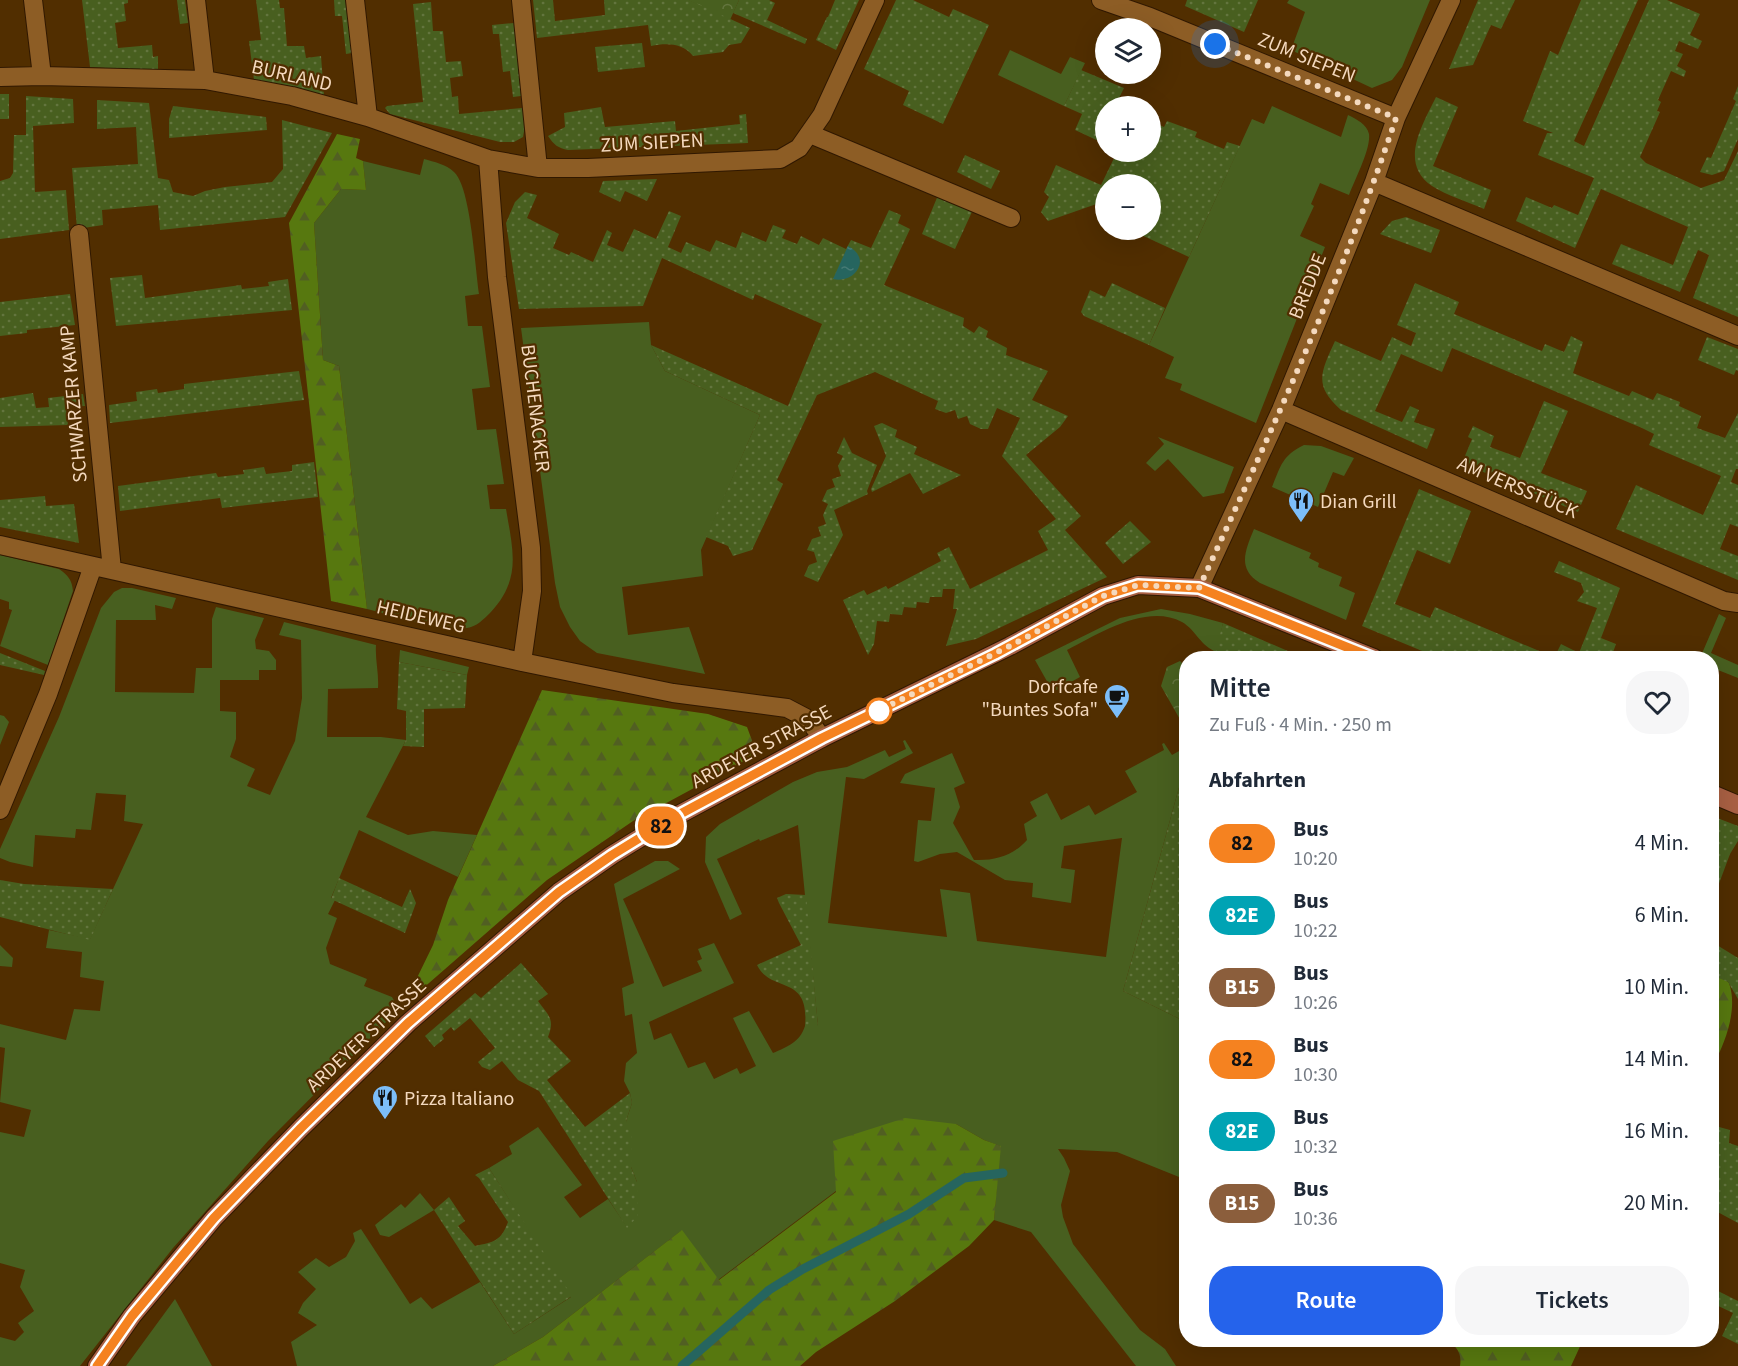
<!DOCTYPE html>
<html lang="de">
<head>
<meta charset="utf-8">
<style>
  :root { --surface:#fff; --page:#f6f6f7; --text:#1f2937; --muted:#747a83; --accent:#2563eb }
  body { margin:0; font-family:"Source Sans 3",sans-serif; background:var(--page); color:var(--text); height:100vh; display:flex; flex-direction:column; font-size:22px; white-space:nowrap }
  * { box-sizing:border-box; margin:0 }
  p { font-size:20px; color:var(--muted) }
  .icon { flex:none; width:33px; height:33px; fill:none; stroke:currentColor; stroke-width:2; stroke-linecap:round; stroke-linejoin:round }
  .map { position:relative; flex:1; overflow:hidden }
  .drawer { position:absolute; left:1179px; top:651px; width:540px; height:696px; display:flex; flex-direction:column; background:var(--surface); border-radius:24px; box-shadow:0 6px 24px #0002 }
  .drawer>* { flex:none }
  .badge { padding:0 12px; border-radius:20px; font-size:21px; line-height:39px }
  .tools { position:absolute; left:1095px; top:18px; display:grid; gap:12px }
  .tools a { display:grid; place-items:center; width:66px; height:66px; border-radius:50%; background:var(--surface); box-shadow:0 6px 24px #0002; font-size:30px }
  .you { position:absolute; width:30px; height:30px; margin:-15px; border:4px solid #fff; border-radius:50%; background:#1a73e8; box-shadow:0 0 0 9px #1a73e833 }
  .map>.badge { position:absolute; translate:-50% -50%; box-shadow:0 0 0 3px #fff }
  h2 { padding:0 30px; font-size:22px; line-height:54px }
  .round { display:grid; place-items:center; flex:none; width:63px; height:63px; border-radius:24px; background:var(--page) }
  .headline { display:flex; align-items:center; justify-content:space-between; height:102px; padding:0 30px }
  h1 { font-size:28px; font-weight:600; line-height:45px }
  .button { display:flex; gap:12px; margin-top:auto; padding:12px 30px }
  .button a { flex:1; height:69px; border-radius:24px; background:var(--accent); color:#fff; font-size:24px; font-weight:600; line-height:69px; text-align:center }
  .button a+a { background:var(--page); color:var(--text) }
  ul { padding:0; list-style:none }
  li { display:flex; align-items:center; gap:18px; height:72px; padding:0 30px }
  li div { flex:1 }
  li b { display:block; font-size:22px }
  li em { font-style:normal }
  li .badge { min-width:66px; font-weight:700; text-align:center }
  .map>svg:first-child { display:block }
  .grass { fill:#485f1f }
  .forest { fill:url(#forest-firs) }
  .park { fill:url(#park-crowns) }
  .garden { fill:url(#garden-dots) }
  .water { fill:url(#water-ripples) }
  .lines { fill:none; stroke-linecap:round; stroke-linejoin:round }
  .stream { stroke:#26655f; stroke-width:9 }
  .street-casing { stroke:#301800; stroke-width:20 }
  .secondary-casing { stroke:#301800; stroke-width:20 }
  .street { stroke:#8d5d25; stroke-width:18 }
  .secondary { stroke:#a96043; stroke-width:18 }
  .line-casing { stroke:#fff; stroke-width:14 }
  .line { stroke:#f58220; stroke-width:9 }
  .walk { stroke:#f4d9be; stroke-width:6; stroke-dasharray:0 10.8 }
  .stop-dot { fill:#fff; stroke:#f58220; stroke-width:3 }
  .labels { text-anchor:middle; stroke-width:4.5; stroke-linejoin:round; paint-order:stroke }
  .street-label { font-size:20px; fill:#f4d9be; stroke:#512e00 }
  .poi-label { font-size:20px; fill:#f4d9be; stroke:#512e00; text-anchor:start }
</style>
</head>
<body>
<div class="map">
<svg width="1738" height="1366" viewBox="0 0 1738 1366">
  <defs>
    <pattern id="forest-firs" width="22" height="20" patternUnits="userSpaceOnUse" patternTransform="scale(1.5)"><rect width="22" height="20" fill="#57780f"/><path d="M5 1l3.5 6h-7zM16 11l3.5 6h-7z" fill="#515f22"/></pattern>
    <pattern id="park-crowns" width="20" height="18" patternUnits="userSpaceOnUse" patternTransform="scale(1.5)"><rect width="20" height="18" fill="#485f1f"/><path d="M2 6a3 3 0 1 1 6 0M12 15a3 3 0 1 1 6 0" fill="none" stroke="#63753e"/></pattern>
    <pattern id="garden-dots" width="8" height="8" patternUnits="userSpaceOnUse" patternTransform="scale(1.5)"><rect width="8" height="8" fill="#485f1f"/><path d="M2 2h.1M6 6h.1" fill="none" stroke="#63753e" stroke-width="1.8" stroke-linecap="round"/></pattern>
    <pattern id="water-ripples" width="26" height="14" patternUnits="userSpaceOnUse" patternTransform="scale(1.5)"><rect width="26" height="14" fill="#26655f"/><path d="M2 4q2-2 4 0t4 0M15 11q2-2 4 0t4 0" fill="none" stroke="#467a74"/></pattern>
  </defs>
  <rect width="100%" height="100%" fill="#512e00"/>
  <path class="grass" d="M1289,0H1430L1402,67L1392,80L1372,88L1291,50L1305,12L1287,3Z
    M1010,50L1061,74L1070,57L1085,63L1064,106L998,75Z
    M1272,106L1341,137L1348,115C1356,119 1367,124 1369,134C1371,149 1354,181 1349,195L1320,183L1311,204L1314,206L1300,236L1325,247L1256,423L1180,390L1182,384L1165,378L1174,357L1149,345L1252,119L1264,124Z
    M424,159C434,162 446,164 454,172C471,187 475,269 479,294L465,296L468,326H482L490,387L472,389L477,430L496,429L504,484L487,485L490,509H506C513,551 522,579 490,613C484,619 476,627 467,628C440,631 395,616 367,609L339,366L323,360L314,223L341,189L366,190L363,161L420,175Z
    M649,322L651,345L665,371L760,415L701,550L703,576L622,587L628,635L689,627L705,674L597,653L580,641L570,627L560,607L555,583L521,328Z
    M1158,437L1234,467L1224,493L1203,497L1168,459L1155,471L1146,463L1164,444Z
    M1304,445L1321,446L1354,458L1344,476L1333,472L1318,507L1272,487C1281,465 1282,456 1304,445Z
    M1254,529L1311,553L1309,558L1319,563L1318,567L1342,577L1339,586L1355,593L1346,620L1260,583C1237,569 1245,551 1254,529Z
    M0,555L59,569C68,575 72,580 73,591L48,665L0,646L12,610L9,609V602L0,599Z
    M122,588H132L176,598L172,609L155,605L156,620H116L115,692L194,693L196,668H212V619L216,607L264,618L255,640L256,649L269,651L276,660V670H259V680H220V711L236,712V739L230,757L255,769L247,786L270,795L295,741L302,698L301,640L279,635L284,622L376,645C375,660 379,673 378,688L328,689L327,737H381L406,740L366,817L408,835L433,831L477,835L458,877L359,830L331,898L335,900L328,914L337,918L326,948L330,964L367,979L364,986L392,997L397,1006L392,1016L268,1141L173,1248L80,1366H0V1337L15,1341L24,1332L18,1323L34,1311L20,1287L25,1270L0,1263V1132L24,1137L31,1110L0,1102L5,1048L0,1047V1024L66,1040L74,1009L100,1011L104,981L80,977L82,952L46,948L49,930L90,939L143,824L124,821L126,795L96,793L91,830L76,829L75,838L35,835L33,867L10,862L0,858V849L59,717L101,608L114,592Z
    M1161,609L1190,614L1223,623L1217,652C1201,647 1196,630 1182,622C1147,603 1098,634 1067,650L1080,677L1053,692L1035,660L1120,618Z
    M1719,614L1726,618L1711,653L1738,665V678L1713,668L1712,671V658H1700Z
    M400,650L469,667L467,675L399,662Z
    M0,715L4,716L9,722L0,745Z
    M905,740L913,753L864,779L846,777L828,923L947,937L940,889L970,893L977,941L1106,957L1122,838L1064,846L1061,868L1075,870L1071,903L1032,897L1033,883L1005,880L957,852L940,854L918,862L914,861L918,820L931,821L935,788L900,783L905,774L952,753L965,783L954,788L960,807L953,823L974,860C994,861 1013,856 1027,840L1024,824L1037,816L1030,802L1047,793L1061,820L1089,805L1095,815L1137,792L1125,771L1164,750L1162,744L1164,743L1172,755L1186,747V762L1123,991L1186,1022V1174L1184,1179L1117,1152L1058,1149L1064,1158L1070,1171L1061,1205L1063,1217L1073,1244L1124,1310L1140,1330L1165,1349L1176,1366H1136L1031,1232L994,1220L1000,1146L984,1140L956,1124L836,1191L718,1280L681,1231L543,1337L493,1366H297L291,1342L317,1325L298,1313L303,1303L316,1289L298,1272L316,1258L329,1267L346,1257L355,1241L353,1233L361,1229L410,1304L421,1297L432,1309L480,1282L514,1334L571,1297L489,1168L512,1154L509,1146L538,1127L582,1185L564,1197L580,1218L608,1199L627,1227L637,1182L631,1167V1152L626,1121L632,1103L630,1093L624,1081L626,1063L637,1053L632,1014L625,1016L622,988L634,983L614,884L655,861H668L680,869L623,899L663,987L702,971L697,961L702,959L698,949L714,943L734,983L649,1022L654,1040L671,1033L688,1068L705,1062L714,1079L737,1068L740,1074L756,1066L733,1018L749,1011L773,1053C787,1047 800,1042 805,1026H818L798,825L760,841L759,839L717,859L742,914L730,920L705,862L706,837L720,824L793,782L817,772L847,767L885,750L889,757L906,749L903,741Z
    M0,945L13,958L12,967L0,966Z
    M420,1193L434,1210L389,1237L380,1235L375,1225L401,1204L405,1208Z
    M175,1299L212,1366H126Z"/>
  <path class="forest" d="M337,134L360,139L356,158L363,161L366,190L341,189L314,223L323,360L339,366L367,609L331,601L289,223Z
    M542,690L708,714L747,727L757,754L633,821L547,880L421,990L414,984L433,945L448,900Z
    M1712,975C1717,977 1725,979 1729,983C1738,1008 1726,1042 1713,1065H1712Z
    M905,1118L956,1124L984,1140L1001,1146L994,1220L969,1246L895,1301L816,1352L800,1366H493L543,1337L682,1230L719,1280L836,1192L833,1141Z
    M1447,1340H1583L1571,1366H1460C1462,1353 1457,1347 1447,1340Z"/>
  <path class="park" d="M688,0H739L730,20Z
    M1180,661L1185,666L1186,665V730L1161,686L1167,667Z"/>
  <path class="garden" d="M82,0H128V3L124,4L126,21L115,23L118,48L152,45L153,57L158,56V71L90,67Z
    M177,0H185L188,23L180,24Z
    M256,0H279L280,8H284L287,46H304L306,58L321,56L324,95L254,80L249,41L261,40Z
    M334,0H347L352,53L346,54L342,16H335Z
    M533,0H553L555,21L605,15L604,0H689L750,28L741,43L729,45L723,52L693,56C682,43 667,43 651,46L648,25L537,38Z
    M739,0H769L775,3L767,20L807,39L805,44L733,13Z
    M835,0H859L836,50L816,40L827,17H828Z
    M896,0H913L949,17L953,9L989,25L943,124L903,105L909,91L864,69Z
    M1187,0H1258L1244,32L1185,6Z
    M1478,0H1515L1501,29L1491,25L1473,65L1449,69Z
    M1581,0H1638L1574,141L1584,146L1649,0H1667L1700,14L1690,35L1702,41L1698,49L1679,41L1675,51L1683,54L1677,66L1686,71L1684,77L1671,71L1658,100L1661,102L1657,111L1660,112L1640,157L1646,163L1701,188L1724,180L1738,151V317L1693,298L1709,255L1698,250L1680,292L1612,264L1621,244L1673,265L1688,227L1601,189L1575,248L1516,221L1526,197L1552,208L1554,205L1578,215L1594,178L1538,155L1547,133H1553L1523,121L1550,51L1558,55Z
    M431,2L433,31H443L446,62L461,61L463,76L450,78L452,97L458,96L459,114L522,108L526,120L523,137L514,142H500L390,114L385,108L387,106L423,102L413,4Z
    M514,23L521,96L513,97L510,71L503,72L499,34H493L492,25Z
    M642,43L645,67L598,72L595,47Z
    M1081,70L1124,88L1119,98L1137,106H1106L1105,144L1075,130L1082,114L1064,106Z
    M1738,86V139L1724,171L1712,175L1700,172L1707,157L1711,158L1736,101L1733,99Z
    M0,94H9V119H0Z
    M26,96L73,99L74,123L33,126L35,192L66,190L69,230L0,239V181L10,178L13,173L14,135H26Z
    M1436,97L1458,107L1433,166L1491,190L1484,209C1468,202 1446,195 1432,186C1398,163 1423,124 1436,97Z
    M97,100L149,103L158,178L169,180L173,192L193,196L205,191L225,187L272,182L283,169L282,120L332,133L285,217L160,230L158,205L102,210L103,225L77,229L72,168L138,164L136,127L97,129Z
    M173,106L266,117L267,130L169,138V119Z
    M601,107L605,127L675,121L676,131L740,124L739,115L746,114L748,143L568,150C558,148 554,145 548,136L565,127L564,113Z
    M1151,113L1156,115L1153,122L1164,127L1167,121L1197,132L1195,137L1224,149L1227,142L1240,146L1189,257L1137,233L1136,230H1150V184H1106L1105,201L1048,221L1041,212L1049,197L1044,192L1056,165L1101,185L1117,152H1150Z
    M965,155L1000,171L991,189L957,172Z
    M657,179L647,201L625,191L620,202L599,192L603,181Z
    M941,188L976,203L955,249L922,234Z
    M525,192L537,195L527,218L559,234L553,248L569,255L571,252L593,262L607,230L612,233L607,245L623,252L634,229L656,239L669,211L681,216L668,247L681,253L686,242L710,252L716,240L736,248L742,232L766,242L773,225L786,230L782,238L797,244L801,236L819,245L823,238L846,249L851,240L871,248L889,210L901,215L898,223L910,229L884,285L964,318L963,326L974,333L979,326L988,331L986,337L1007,348L1006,355L1048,371L1032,400L1068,416L1060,427L1026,455L1081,516L1065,530L1107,577L976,639L946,646L957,609H953L955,589H943L942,597H930L929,603L917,602L916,608L904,607L902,615L890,614L889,622L877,621L874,644L868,655L843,600L864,590L867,595L886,586L888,589L941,561L937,553L949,547L970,589L1048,550L1038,531L1056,519L1002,456L1020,418L997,408L988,429H981L970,424L967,416L958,419L955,410L946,413L935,409L938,401L875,372L817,395L777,480L783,484L752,550L733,556L728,546L706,537L760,415L665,371L651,345L788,406L822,324L755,294L753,300L662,258L643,306L519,309L506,223L515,202Z
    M1406,217L1440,230L1431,253L1380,234L1392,221Z
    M142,275L145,298L241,285L242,289L269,286L268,282L288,279L292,310L116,326L110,278Z
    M1112,283L1165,308L1149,345L1084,316L1081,312L1090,290L1105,297Z
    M1415,283L1459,302L1454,314L1537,349L1542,351L1545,344L1564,352L1571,336L1583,342L1573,373L1629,396L1632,391L1653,400L1657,393L1680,402L1679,406L1701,416L1697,428L1725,438L1738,413V469H1736L1731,482L1738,485V527L1730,524L1720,549L1738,556V580L1616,529L1636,485L1703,515L1721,476L1649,445L1654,434L1642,428L1452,348L1442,372L1401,354L1375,411L1402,422L1410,406L1419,410L1414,422L1435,429L1427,449L1341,410C1313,385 1321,372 1335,341L1381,361L1392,337L1411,346L1416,333L1397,325Z
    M70,294L75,325L27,330V333L0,336V302Z
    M1707,337L1738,349V371L1736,370L1734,375L1698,360Z
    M299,371L304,400L110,423L109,405L137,401L136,392L157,389L158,393L184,389V384Z
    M33,393L36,408L49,407L48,398L83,394L85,406L66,407L68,425L0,427V398Z
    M1544,401L1568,411L1541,473L1587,491L1578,512L1462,463L1472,439L1468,437L1473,426L1494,436L1490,447L1520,458Z
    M882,423L897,430L895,437L917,447L914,454L961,475L923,494L910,473L872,492L871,489L886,456L874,426Z
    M844,437L852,453L877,465L867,491L868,494L834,510L843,535L818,582L804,576L809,565L817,562L814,552L807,550L812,539L821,536L818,527L826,524L823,515L828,504L822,501L827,490L835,487L832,479L841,476L838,466L843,456L837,453Z
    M314,462L318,497L222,508L220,498L120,511L118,486L216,473L218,477L244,474L243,470L264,467L266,474L292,471V465Z
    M1419,489L1471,511L1450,564L1417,550L1395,604L1430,618L1435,607L1551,656L1556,654L1561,644L1579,653L1597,608L1577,601L1584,592L1581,583L1554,572L1559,561L1620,588L1601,638L1616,644L1611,658H1439L1362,626Z
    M45,496L46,506L74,504L79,543L0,527V500Z
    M1130,521L1151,542L1123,564L1105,543Z
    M1223,623L1304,658H1214Z
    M0,653L45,671L44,675L0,665Z
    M399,662L467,675L465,708L424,709V747L403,746L406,740V711L397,709Z
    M1186,762V1022L1123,991Z
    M1712,816L1738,826V841L1730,854L1717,889L1712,887Z
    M339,878L402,907L410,889L416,903L405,933L331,899Z
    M0,880L24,884L113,889L90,940L0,917Z
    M786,894L806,895L818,1026H805C810,973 771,994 757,965L801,945L779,903L777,898Z
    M1712,942L1738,958V999L1728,982L1712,975Z
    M521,963L548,994L538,1001C549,1016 555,1019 548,1037L571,1061L547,1080L585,1127L630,1093L632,1103L626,1121L632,1130L631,1167L637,1182L638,1216L627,1228L539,1091L518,1080L502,1061L490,1070L482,1067L478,1062L495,1048L470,1018L454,1031L451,1027L442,1035L444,1039L434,1047L425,1036L475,993L481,998Z
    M1712,1125L1730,1130L1729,1143L1738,1146V1223L1712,1209Z
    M489,1168L572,1296L514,1334L434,1210L449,1197L465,1221L458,1226L475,1246C494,1242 501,1241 508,1222L479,1178L475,1175Z
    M1712,1288L1738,1301V1344L1722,1336L1733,1313L1712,1303Z"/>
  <path class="water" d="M848,246C873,259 854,284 833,279Z"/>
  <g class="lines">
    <path class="stream" d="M682,1366L769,1290L803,1269L909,1214L964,1178L1003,1173"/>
    <defs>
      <path id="street" d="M33,0L42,76
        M196,0L205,80
        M355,0L368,117
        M521,0L538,168
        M1101,0L1150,17L1396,118
        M0,77L42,76L205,80L292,96L368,117L488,159L538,168H588L780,159L799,148L822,115L875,0
        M810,134L1011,218
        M488,159L497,277L531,548L532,591L522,662
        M1374,182L1738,336
        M79,234L112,570
        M1281,410L1724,601L1738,603
        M0,545L522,662L673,693L787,708L808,719L822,738
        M1199,588L1281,410L1374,182L1396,118L1451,0
        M0,810L48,694L93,566"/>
      <path id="secondary" d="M1712,794L1738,805
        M97,1366L132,1316L214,1218L301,1128L408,1023L559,892L612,855L669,820L822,738L1010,646L1103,596L1138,585L1199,588L1374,658"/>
    </defs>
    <use href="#street" class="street-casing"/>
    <use href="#secondary" class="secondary-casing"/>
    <use href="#street" class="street"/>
    <use href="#secondary" class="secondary"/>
  </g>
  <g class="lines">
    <defs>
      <path id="line" d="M97,1366L132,1316L214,1218L301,1128L408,1023L559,892L612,855L669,820L822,738L995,654L1103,596L1138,585L1199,588L1374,658"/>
    </defs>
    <use href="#line" class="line-casing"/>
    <use href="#line" class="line"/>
    <path class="walk" d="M879,711L876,712L1010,646L1103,596L1138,585L1199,588C1270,434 1342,279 1396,118L1215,44"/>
  </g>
  <defs>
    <symbol id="restaurant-pin" viewBox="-11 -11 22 30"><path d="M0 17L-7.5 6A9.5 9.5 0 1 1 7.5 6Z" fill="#7cbef9" stroke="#512e00"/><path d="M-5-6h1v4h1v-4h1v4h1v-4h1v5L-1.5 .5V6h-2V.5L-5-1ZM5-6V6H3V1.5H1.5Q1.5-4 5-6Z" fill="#111"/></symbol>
    <symbol id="cafe-pin" viewBox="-11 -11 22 30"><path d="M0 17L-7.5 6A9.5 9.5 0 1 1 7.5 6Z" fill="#7cbef9" stroke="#512e00"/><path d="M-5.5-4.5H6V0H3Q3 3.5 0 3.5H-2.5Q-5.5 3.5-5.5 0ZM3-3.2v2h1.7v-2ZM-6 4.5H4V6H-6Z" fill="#111"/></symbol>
  </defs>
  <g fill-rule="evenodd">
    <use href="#restaurant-pin" x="1286" y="486" width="30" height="40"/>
    <use href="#cafe-pin" x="1102" y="682" width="30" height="40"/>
    <use href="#restaurant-pin" x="370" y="1083" width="30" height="40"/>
  </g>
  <circle class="stop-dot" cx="879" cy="711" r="12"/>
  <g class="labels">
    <g class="street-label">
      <text transform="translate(1307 57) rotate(22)" y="7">ZUM SIEPEN</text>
      <text transform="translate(292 75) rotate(13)" y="7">BURLAND</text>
      <text transform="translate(652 142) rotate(-3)" y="7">ZUM SIEPEN</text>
      <text transform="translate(1307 286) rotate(-68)" y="7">BREDDE</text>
      <text transform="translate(73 404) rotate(-95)" y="7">SCHWARZER KAMP</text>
      <text transform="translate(536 408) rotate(83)" y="7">BUCHENACKER</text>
      <text transform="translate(1518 487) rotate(23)" y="7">AM VERSSTÜCK</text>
      <text transform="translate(421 616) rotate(13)" y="7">HEIDEWEG</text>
      <text transform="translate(761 746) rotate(-28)" y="7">ARDEYER STRASSE</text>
      <text transform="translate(366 1035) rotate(-43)" y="7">ARDEYER STRASSE</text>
    </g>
    <g class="poi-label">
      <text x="1320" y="508">Dian Grill</text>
      <text x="1098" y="693" text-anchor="end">Dorfcafe<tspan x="1098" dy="23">"Buntes Sofa"</tspan></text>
      <text x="404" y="1105">Pizza Italiano</text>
    </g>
  </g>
</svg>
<div class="tools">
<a><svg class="icon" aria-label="layers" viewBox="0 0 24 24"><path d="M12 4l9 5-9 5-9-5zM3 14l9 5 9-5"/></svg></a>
<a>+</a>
<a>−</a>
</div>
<div class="you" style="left:1215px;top:44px"></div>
<b class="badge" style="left:661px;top:826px;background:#f58220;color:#111">82</b>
<section class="drawer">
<div class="headline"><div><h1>Mitte</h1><p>Zu Fuß · 4 Min. · 250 m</p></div><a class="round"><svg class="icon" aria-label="heart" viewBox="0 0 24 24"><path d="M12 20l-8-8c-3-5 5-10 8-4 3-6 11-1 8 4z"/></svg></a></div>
<h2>Abfahrten</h2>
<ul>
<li><span class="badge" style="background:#f58220;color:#111">82</span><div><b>Bus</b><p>10:20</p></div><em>4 Min.</em></li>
<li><span class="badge" style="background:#00a3b4;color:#fff">82E</span><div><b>Bus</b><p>10:22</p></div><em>6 Min.</em></li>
<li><span class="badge" style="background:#8b5e3c;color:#fff">B15</span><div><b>Bus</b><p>10:26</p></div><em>10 Min.</em></li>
<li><span class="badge" style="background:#f58220;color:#111">82</span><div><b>Bus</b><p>10:30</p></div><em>14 Min.</em></li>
<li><span class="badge" style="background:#00a3b4;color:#fff">82E</span><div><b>Bus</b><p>10:32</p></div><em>16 Min.</em></li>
<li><span class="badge" style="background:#8b5e3c;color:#fff">B15</span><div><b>Bus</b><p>10:36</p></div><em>20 Min.</em></li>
</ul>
<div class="button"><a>Route</a><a>Tickets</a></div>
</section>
</div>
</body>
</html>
